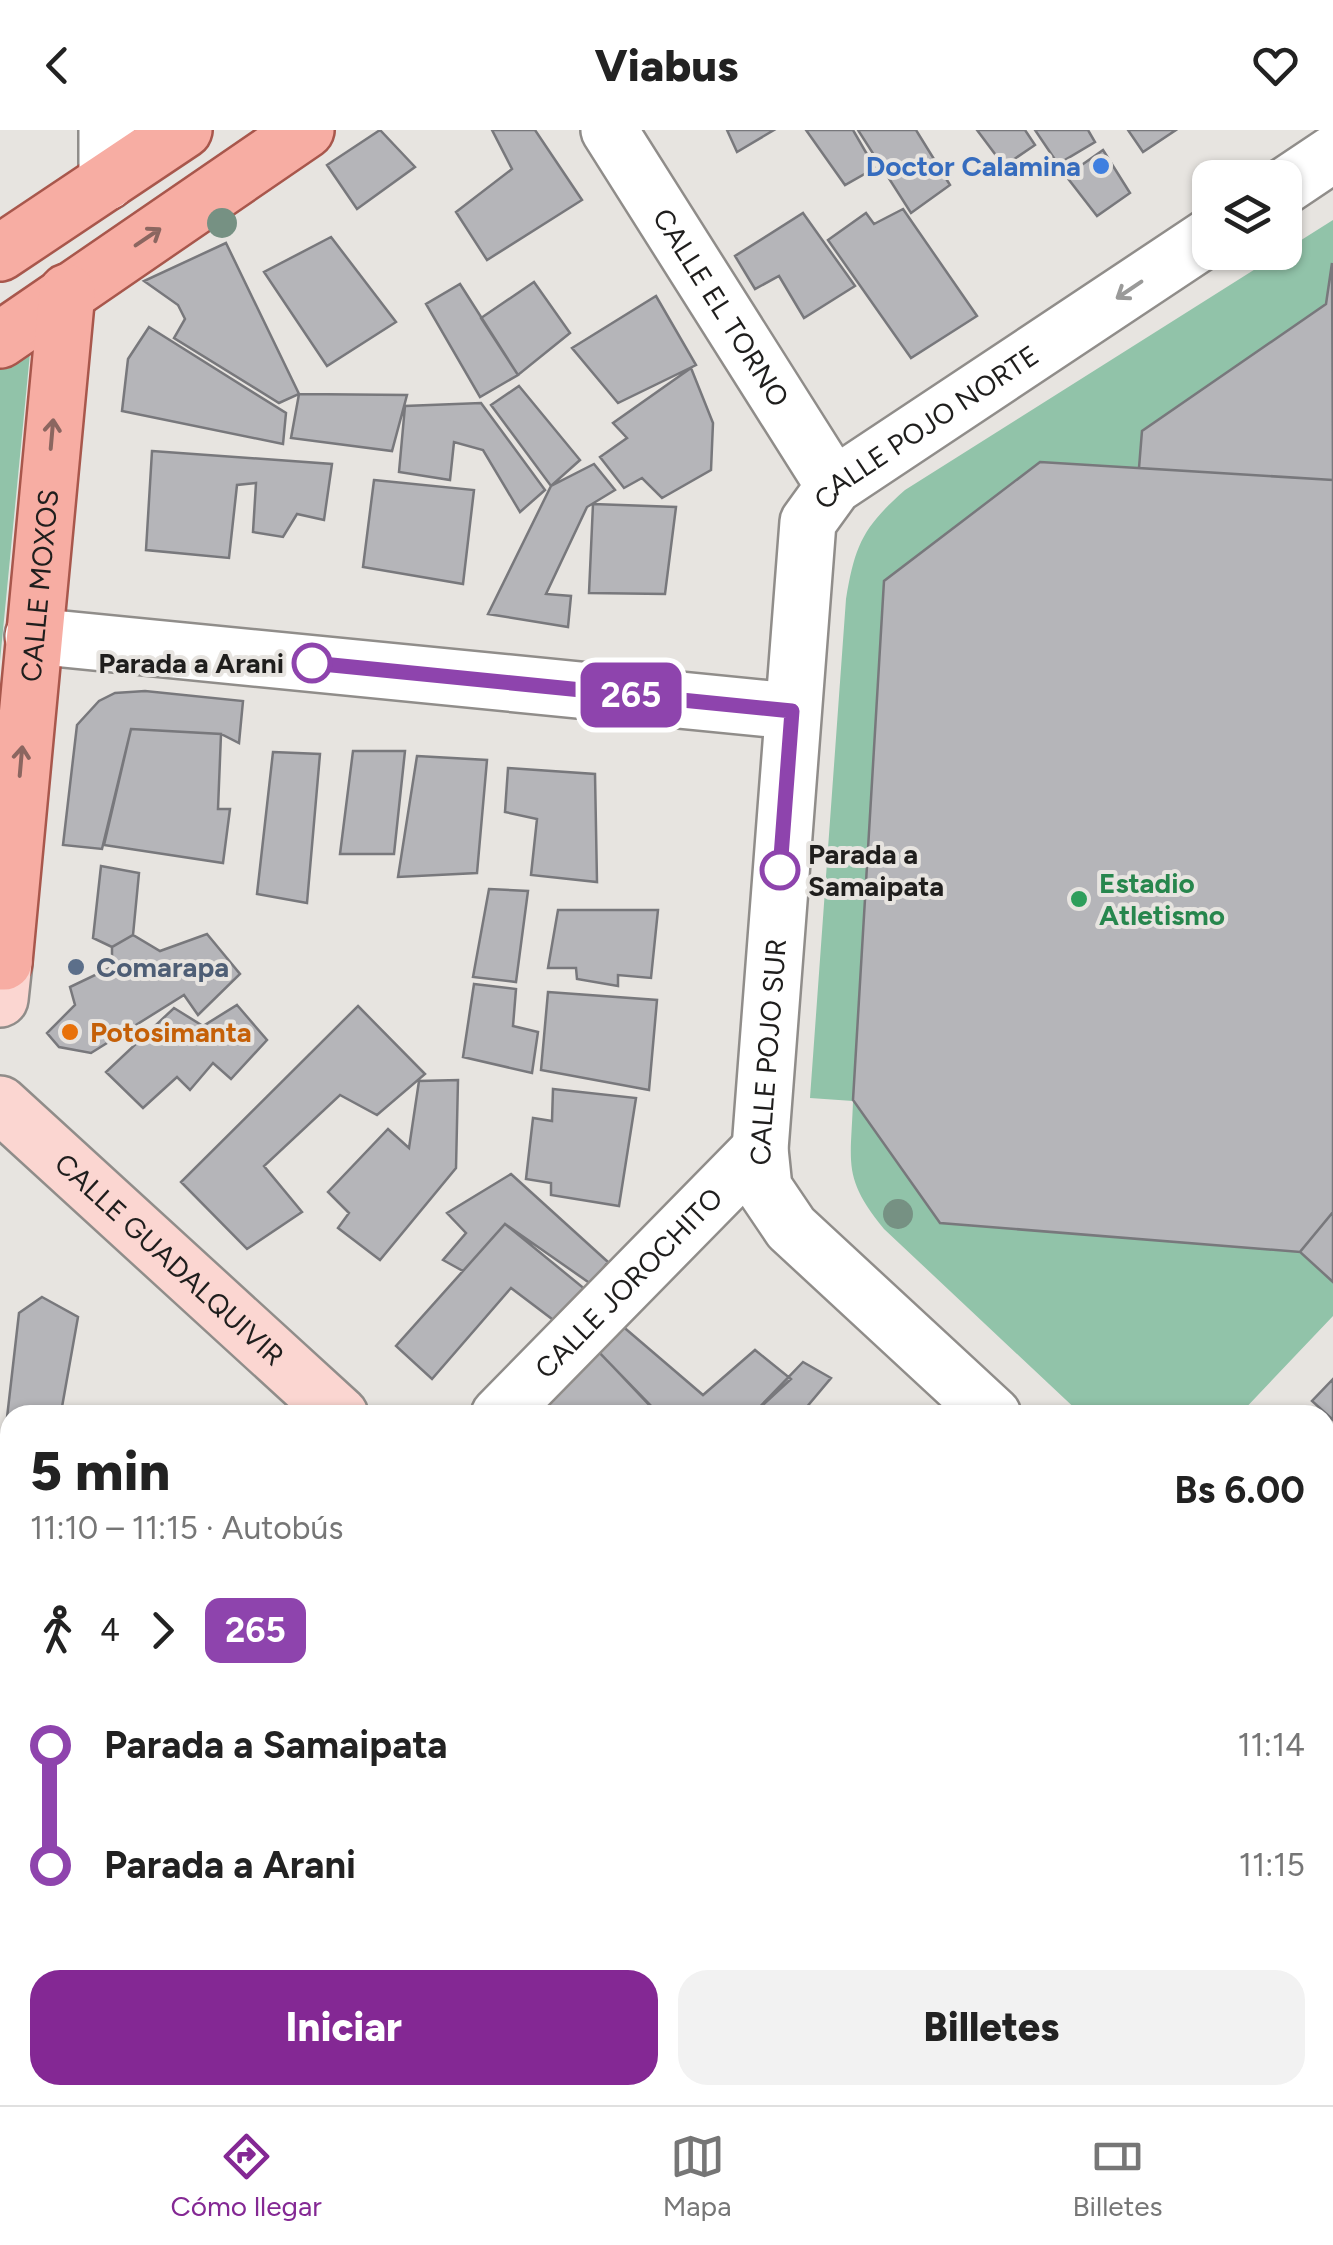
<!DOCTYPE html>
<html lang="es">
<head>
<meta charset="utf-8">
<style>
  :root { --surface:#fff; --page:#f2f2f2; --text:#222; --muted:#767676; --line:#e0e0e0; --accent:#842894 }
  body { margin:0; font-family:Figtree,sans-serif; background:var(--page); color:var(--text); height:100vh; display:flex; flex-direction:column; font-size:38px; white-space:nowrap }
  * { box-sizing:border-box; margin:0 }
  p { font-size:32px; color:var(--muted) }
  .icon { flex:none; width:55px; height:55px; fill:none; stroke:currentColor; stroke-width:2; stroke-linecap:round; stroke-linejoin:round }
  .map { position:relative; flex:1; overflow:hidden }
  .details { position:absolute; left:0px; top:1275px; width:1335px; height:700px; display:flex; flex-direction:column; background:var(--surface); border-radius:30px 30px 0 0; box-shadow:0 2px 8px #0004 }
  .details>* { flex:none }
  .badge { padding:0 20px; border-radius:15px; font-size:35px; line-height:65px }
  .buttons { position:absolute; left:1192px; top:30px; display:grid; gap:20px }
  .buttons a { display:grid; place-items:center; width:110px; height:110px; border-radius:20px; background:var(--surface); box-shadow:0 2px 8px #0004; font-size:50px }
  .map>.badge { position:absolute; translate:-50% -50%; box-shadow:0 0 0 5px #fff }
  .legs { display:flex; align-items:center; gap:15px; height:110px; padding:0 30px; font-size:32px }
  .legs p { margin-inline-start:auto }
  .overview { display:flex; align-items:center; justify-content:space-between; height:170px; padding:0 30px }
  h1 { font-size:55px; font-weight:800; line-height:75px }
  .action { display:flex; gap:20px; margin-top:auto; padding:20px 30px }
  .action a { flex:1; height:115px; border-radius:30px; background:var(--accent); color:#fff; font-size:40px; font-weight:800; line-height:115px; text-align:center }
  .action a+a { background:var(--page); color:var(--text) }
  ul { padding:0 30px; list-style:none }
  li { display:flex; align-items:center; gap:35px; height:120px; font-size:38px }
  li i { display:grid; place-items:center; width:15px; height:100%; margin:0 12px; background:currentColor }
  li i::after { content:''; width:25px; height:25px; margin:-12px; border:8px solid; border-radius:50%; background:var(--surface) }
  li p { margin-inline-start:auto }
  li:first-child i { background:linear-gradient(#0000 50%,currentColor 0) }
  li:last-child i { background:linear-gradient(currentColor 50%,#0000 0) }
  header { display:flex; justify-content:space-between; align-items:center; height:130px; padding:0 30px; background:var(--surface); font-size:45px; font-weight:800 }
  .dock { display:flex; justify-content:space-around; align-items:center; height:140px; border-top:2px solid var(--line); background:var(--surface); font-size:28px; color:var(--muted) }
  .dock a { display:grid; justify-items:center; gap:5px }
  .dock .active { color:var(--accent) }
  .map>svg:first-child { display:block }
  .green { fill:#91c3a9 }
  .building { fill:#b5b5b9; stroke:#78787c; stroke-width:2.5 }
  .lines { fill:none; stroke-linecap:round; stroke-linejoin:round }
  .lane-casing { stroke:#908d8a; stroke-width:35 }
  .street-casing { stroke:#908d8a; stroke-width:60 }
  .secondary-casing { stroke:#908d8a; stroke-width:60 }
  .primary-casing { stroke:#a8574c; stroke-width:60 }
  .lane { stroke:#fff; stroke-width:30 }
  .street { stroke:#fff; stroke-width:55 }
  .secondary { stroke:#fbd6d1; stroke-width:55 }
  .primary { stroke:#f7ada3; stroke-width:55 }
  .tree { fill:#769183 }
  .oneway { stroke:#8b6660 }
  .oneway2 { stroke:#9a9a99 }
  .line-1-casing { stroke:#fff; stroke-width:22 }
  .line-1 { stroke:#8e44ad; stroke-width:15 }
  .shop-dot { fill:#3f7fe0; stroke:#e7e4e0; stroke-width:4 }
  .stop-1-dot { fill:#fff; stroke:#8e44ad; stroke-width:5 }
  .leisure-dot { fill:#2e9e5b; stroke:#e7e4e0; stroke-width:4 }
  .service-dot { fill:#5c6f8a; stroke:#e7e4e0; stroke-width:4 }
  .food-dot { fill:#e8710a; stroke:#e7e4e0; stroke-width:4 }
  .labels { text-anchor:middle; stroke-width:8; stroke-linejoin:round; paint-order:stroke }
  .shop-label { font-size:28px; font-weight:bold; fill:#366cbe; stroke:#e7e4e0; text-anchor:end }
  .street-label { font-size:28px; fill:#1f1e1d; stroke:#e7e4e0 }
  .stop-label { font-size:28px; font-weight:bold; fill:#1f1e1d; stroke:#e7e4e0; text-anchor:end }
  .leisure-label { font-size:28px; font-weight:bold; fill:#27864d; stroke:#e7e4e0; text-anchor:start }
  .service-label { font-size:28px; font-weight:bold; fill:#4e5e75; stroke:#e7e4e0; text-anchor:start }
  .food-label { font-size:28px; font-weight:bold; fill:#c56008; stroke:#e7e4e0; text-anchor:start }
</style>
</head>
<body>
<header><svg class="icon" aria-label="back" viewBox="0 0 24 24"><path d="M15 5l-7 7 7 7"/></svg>Viabus<svg class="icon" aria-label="heart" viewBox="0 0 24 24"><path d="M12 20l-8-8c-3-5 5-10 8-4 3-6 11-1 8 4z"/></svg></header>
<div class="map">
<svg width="1333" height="1975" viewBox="0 0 1333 1975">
  <rect width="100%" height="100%" fill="#e7e4e0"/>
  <path class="green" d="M1333,90V1186L1239,1285H1082L884,1099C842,1047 851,1034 853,971L810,968L846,469C855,415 863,397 905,360Z
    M31,213L0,531V237Z"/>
  <path class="building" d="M380,0L415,37L357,79L327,35Z
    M492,0H535L582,70L487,130L456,82L512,39Z
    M727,0H774L737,22Z
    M806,0H853L875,38L845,55Z
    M858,0H916L950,55L911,83Z
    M977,0H1025L1035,15L1004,36Z
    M1035,0H1088L1095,12L1058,34Z
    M1128,0H1176L1143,22Z
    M1103,20L1130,63L1097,86L1066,46Z
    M903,79L977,186L911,228L828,110L866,83L874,94Z
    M803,83L855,156L804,188L779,146L755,159L735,126Z
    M331,107L396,192L327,236L264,142Z
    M226,113L299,264L279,273L174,208L185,189L178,175L144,151Z
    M1332,133L1333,350L1139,338L1142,301L1326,174Z
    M534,152L570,203L518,245L481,188Z
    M460,154L518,245L480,267L426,174Z
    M656,166L696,235L618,273L572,218Z
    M149,197L286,283L283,314L122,281L128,229Z
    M691,238L713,293L711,340L662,368L642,348L624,358L600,327L627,308L613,293Z
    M519,256L580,330L551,356L491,275Z
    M299,264L407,265L392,321L291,308Z
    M481,273L545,360L520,382L483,320L454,312L450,350L399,342L405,276Z
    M152,321L332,334L324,390L297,384L283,407L253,402L256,353L237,355L229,428L146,420Z
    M1040,332L1333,350V1082L1300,1122L940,1093L853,970L884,451Z
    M594,334L615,360L587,377L546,464L571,466L568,497L488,484L551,356Z
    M374,350L474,360L463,454L363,437Z
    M593,374L676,377L665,464L589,463Z
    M145,561L243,571L239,613L221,604L131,599L102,719L63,715L77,595L99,571L115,563Z
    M131,599L221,604L218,679H230L223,733L104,715Z
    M353,621H405L394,724H340Z
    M273,622L320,624L307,773L257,764Z
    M417,626L487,630L477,743L398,747Z
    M508,638L595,644L597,752L531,745L537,689L505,682Z
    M101,736L139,743L133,805L112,817L93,808Z
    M489,759L528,761L516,852L473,847Z
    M558,780H658L651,848L618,845V856L577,849L576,838H548Z
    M207,804L240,844L198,885L184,865L91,923L59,917L47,903L75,875L70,857L112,837V817L133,805L160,821Z
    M474,854L516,859L513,896L538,902L532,943L463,927Z
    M548,862L657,870L649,960L541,940Z
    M237,875L267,910L231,949L213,933L190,960L177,947L143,978L106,942L174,878L203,896Z
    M358,876L425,944L377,985L340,965L264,1036L302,1082L247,1119L181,1052Z
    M458,950L456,1038L380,1130L338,1098L349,1083L328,1062L388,999L409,1018L419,951Z
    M553,959L636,968L619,1076L551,1065V1053L526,1049L533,988L552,991Z
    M511,1044L608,1132L591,1154L505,1094L463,1141L443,1130L466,1103L447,1083Z
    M1333,1082V1152L1300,1122Z
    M505,1094L586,1160L556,1192L511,1158L432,1249L396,1216Z
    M42,1167L78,1187L62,1277L85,1285H10V1306L5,1305L19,1183Z
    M620,1194L703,1265L755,1220L791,1249L752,1285H660L593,1216Z
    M599,1222L651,1277L645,1285H534Z
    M803,1232L831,1248L800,1285H752Z
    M1333,1249V1290L1312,1271Z
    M0,1536L10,1537V1631L0,1638Z
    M1325,1751L1333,1760V1778L1325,1787Z
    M0,1871L10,1882V1936L0,1923Z
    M260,1965H401L410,1975H269Z
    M458,1965H518L506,1975H447Z
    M769,1965H799L811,1975H763Z
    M894,1965H927L937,1975H883Z
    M1196,1965H1289L1280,1975H1207Z"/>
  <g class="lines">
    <defs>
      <path id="lane" d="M722,1975L731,1965"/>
      <g id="street">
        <path id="s1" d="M609,0L834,356"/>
        <path d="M107,52V0"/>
        <path d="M1285,56L1333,24"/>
        <path d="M33,506L791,581"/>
        <path id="s2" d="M499,1285L760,1019"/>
        <path id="s3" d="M993,1285L791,1098L764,1058L760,1019L808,392L834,356L1210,106"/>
        <path d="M1325,1589L1333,1597"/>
        <path d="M0,1790L10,1801"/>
        <path d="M155,1965L163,1975"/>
      </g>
      <g id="secondary">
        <path d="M0,869L4,832"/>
        <path id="s4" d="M0,974L340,1285"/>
        <path d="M1081,1965L1092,1975"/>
      </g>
      <g id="primary">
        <path d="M0,123L184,0"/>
        <path d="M0,210L306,0"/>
        <path id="s5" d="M0,832H4L67,162"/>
      </g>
    </defs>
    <use href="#lane" class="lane-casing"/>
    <use href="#street" class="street-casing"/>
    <use href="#secondary" class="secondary-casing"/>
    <use href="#primary" class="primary-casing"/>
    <use href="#lane" class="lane"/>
    <use href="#street" class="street"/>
    <use href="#secondary" class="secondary"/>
    <use href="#primary" class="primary"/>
  </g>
  <g class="tree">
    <circle cx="222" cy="93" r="15"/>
    <circle cx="898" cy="1084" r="15"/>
  </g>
  <defs><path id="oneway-shaft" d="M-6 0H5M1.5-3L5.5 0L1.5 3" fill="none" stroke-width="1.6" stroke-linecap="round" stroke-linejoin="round" transform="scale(2.5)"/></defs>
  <g class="oneway">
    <use href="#oneway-shaft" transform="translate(148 107) rotate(-34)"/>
    <use href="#oneway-shaft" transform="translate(52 304) rotate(-85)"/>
    <use href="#oneway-shaft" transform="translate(21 631) rotate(-85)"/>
  </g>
  <use class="oneway2" href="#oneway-shaft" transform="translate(1129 160) rotate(146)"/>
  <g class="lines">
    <defs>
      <path id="line-1" d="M312,533L792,581L780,740"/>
    </defs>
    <use href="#line-1" class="line-1-casing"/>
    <use href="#line-1" class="line-1"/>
  </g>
  <circle class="shop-dot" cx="1101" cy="36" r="10"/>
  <g class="stop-1-dot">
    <circle cx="312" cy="533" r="18"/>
    <circle cx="780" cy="740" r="18"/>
  </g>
  <circle class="leisure-dot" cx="1079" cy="769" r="10"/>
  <circle class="service-dot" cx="76" cy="837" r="10"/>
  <circle class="food-dot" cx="70" cy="902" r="10"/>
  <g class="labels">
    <g class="shop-label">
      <text x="1081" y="46">Doctor Calamina</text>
    </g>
    <g class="street-label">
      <text dy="10" stroke="none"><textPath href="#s1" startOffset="210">CALLE EL TORNO</textPath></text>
      <text dy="10" stroke="none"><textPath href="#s3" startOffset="1145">CALLE POJO NORTE</textPath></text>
      <text dy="10" stroke="none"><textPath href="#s5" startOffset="382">CALLE MOXOS</textPath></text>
      <text dy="10" stroke="none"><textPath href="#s3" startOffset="460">CALLE POJO SUR</textPath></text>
      <text dy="10" stroke="none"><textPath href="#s4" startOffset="230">CALLE GUADALQUIVIR</textPath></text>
      <text dy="10" stroke="none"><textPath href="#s2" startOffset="185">CALLE JOROCHITO</textPath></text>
    </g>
    <g class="stop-label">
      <text x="284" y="543">Parada a Arani</text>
      <text x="808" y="734" text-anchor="start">Parada a<tspan x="808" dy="32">Samaipata</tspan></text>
    </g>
    <g class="leisure-label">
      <text x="1099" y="763">Estadio<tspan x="1099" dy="32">Atletismo</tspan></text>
    </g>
    <g class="service-label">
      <text x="96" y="847">Comarapa</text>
    </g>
    <g class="food-label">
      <text x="90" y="912">Potosimanta</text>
    </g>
  </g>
</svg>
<div class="buttons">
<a><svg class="icon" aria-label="layers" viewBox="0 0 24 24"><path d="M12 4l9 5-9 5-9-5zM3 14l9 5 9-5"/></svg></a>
</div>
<b class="badge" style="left:631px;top:565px;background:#8e44ad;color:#fff">265</b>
<section class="details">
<div class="overview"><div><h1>5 min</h1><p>11:10 – 11:15 · Autobús</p></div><b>Bs 6.00</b></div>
<div class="legs"><svg class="icon" aria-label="walk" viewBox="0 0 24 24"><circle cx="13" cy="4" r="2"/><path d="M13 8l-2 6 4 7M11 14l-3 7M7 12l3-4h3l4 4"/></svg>4<svg class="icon" aria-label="forward" viewBox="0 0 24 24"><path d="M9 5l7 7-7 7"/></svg><b class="badge" style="background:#8e44ad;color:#fff">265</b></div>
<ul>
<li><i style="color:#8e44ad"></i><b>Parada a Samaipata</b><p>11:14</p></li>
<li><i style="color:#8e44ad"></i><b>Parada a Arani</b><p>11:15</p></li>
</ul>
<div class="action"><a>Iniciar</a><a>Billetes</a></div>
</section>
</div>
<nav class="dock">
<a class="active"><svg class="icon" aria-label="directions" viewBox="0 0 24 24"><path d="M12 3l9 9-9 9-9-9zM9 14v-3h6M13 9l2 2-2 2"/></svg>Cómo llegar</a>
<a><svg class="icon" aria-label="map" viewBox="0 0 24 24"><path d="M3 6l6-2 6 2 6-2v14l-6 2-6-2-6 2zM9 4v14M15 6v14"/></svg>Mapa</a>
<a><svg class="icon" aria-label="tickets" viewBox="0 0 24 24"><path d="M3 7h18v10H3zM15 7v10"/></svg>Billetes</a>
</nav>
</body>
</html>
